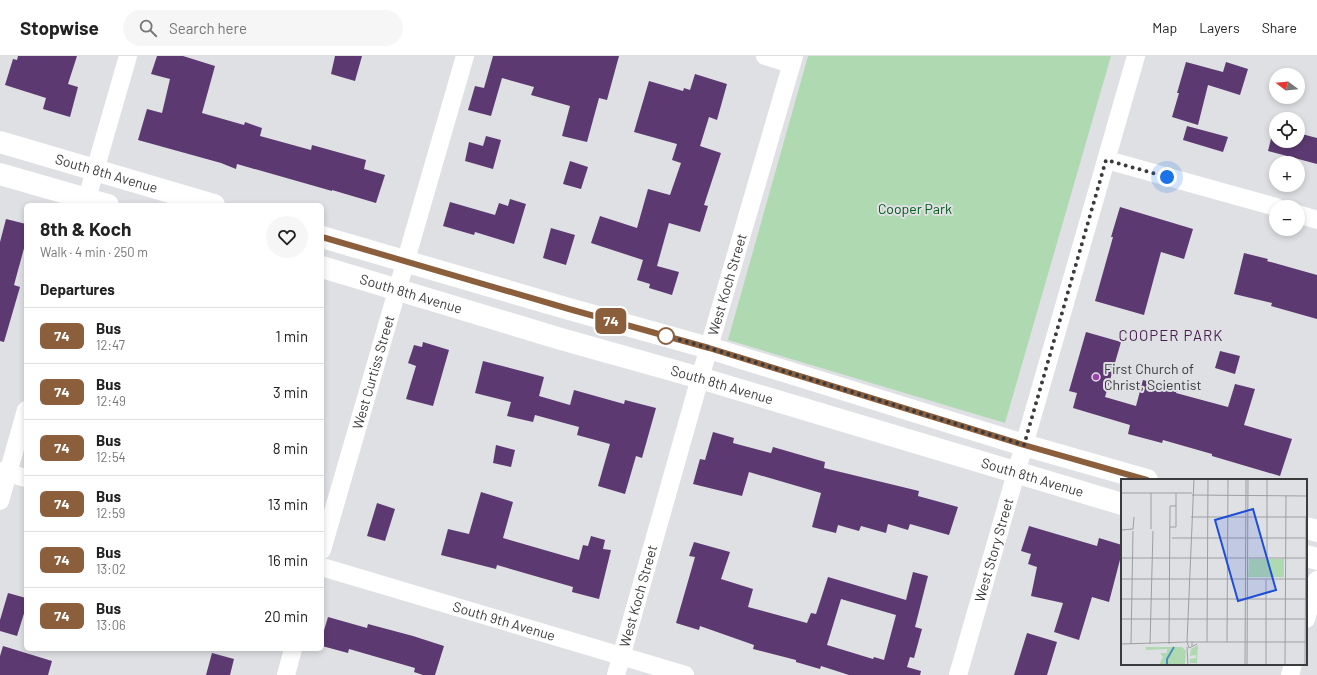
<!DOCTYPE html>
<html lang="en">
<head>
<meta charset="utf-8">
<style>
  :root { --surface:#fff; --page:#f6f6f6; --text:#222; --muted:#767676; --line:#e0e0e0 }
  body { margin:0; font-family:Barlow,sans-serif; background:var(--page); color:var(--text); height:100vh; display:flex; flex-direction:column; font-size:15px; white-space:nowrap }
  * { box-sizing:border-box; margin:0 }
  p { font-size:13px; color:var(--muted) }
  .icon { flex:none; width:22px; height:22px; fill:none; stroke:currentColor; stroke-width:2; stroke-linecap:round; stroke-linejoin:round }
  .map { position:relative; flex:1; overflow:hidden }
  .details { position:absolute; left:24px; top:147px; width:300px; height:448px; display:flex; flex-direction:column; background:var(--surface); border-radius:6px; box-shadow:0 2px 6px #0003 }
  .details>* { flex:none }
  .badge { padding:0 8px; border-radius:6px; font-size:14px; line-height:26px }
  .needle { width:26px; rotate:286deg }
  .controls { position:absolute; left:1269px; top:12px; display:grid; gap:8px }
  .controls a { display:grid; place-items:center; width:36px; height:36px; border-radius:50%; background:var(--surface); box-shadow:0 2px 6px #0003; font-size:20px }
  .you { position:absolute; width:20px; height:20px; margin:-10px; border:3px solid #fff; border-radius:50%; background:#1a73e8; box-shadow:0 0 0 6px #1a73e833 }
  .map>.badge { position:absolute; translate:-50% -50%; box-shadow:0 0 0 2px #fff }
  h2 { padding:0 16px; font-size:15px; line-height:36px }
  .round { display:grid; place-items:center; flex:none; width:42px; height:42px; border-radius:21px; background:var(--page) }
  .overview { display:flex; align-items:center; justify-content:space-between; height:68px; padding:0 16px }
  h1 { font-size:19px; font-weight:700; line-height:30px }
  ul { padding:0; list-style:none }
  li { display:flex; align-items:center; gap:12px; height:56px; padding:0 16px; border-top:1px solid var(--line) }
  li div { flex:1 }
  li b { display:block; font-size:15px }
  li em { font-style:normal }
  li .badge { min-width:44px; font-weight:700; text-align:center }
  header { display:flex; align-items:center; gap:24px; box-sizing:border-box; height:56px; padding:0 20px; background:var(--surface); border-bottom:1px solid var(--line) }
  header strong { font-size:19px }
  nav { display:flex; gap:22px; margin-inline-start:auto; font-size:14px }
  .search { width:280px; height:36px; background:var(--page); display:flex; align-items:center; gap:10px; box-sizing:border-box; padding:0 14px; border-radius:22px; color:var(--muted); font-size:15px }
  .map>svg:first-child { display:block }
  .green { fill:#afd9b1 }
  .building { fill:#5c3a71; fill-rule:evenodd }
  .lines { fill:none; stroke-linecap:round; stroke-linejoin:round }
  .minor { stroke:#fff; stroke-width:18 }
  .tertiary { stroke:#fff; stroke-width:22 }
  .line-casing { stroke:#fff; stroke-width:9 }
  .line { stroke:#8b5e3c; stroke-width:6 }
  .walk { stroke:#3b3b3d; stroke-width:4; stroke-dasharray:0 7.2 }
  .stop-dot { fill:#fff; stroke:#8b5e3c; stroke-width:2 }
  .poi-dot { fill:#9d42ac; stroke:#dfe0e4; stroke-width:1.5 }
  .labels { text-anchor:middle; stroke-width:4; stroke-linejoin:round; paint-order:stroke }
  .street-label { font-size:14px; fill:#3b3b3d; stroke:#dfe0e4 }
  .park-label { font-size:14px; fill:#005b16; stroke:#dfe0e4 }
  .poi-label { font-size:14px; fill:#3b3b3d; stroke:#dfe0e4; text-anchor:start }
  .neighbourhood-label { font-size:15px; letter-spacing:1px; fill:#4a1e51; stroke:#dfe0e4 }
  .inset-river { fill:none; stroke:#4b91bd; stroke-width:2 }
  .inset-road { fill:none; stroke:#9d9ea1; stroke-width:1 }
  .view { fill:#1d4ed8; fill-opacity:0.15; stroke:#1d4ed8; stroke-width:2 }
  .inset-edge { fill:none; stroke:#3b3b3d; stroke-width:2 }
</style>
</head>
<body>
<header>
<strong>Stopwise</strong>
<div class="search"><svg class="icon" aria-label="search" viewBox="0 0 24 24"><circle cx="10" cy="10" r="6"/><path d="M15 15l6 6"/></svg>Search here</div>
<nav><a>Map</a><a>Layers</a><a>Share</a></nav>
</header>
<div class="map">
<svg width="1317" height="619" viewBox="0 0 1317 619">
  <rect width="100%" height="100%" fill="#dfe0e4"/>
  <path class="green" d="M808,0H1111L1005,367L728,284Z"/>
  <path class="building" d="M18,0H77L68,28L78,31L70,61L43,53L46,42L5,29L13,3L17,4Z
    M157,0H183L215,10L202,57L244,69L245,66L262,72L260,80L311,94L312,89L366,104L364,113L385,119L376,147L332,134V135L237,108L236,113L221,107L138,84L147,53L162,57L170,23L151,18Z
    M335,0H362L355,25L331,18Z
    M493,0H619L607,44L599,42L587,86L562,80L570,50L531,39L534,31L502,22L491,60L468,54L475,30L484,32Z
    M1186,6L1223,16L1226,6L1248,13L1240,39L1208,29L1198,69L1172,61L1179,37H1177Z
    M695,18L727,28L717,64L709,61L700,90L721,97L704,149L708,150L700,176L669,167L657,210L679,216L672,239L649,232L650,228L637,224L643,204L591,187L600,160L637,172L648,133L670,139L681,107L672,104L677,88L634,76L649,25L683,35L684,32L690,34Z
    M1187,70L1228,81L1223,96L1183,84Z
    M1274,71L1276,72V85H1298V77L1317,82V108L1268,95Z
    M486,80L501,84L493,113L465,105L469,86L483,90Z
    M570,105L588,111L581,133L563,128Z
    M510,143L526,148L514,188L475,176L474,179L443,170L450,146L495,159L499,147L508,150Z
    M1120,151L1193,173L1184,203L1161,196L1144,259L1095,245L1113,181H1111Z
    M6,163L26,168V185L14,229L20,231L4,286L0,285V186Z
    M551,172L575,179L566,209L543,202Z
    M1244,197L1268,203L1267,205L1317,219V263L1271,250L1272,247L1234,238Z
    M1086,276L1121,286L1105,341L1136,350L1143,324L1177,333L1176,337L1228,351L1235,328L1255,333L1244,369L1292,383L1280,420L1212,400V398L1163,384L1162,387L1128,378L1130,369L1073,352L1077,337L1069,335Z
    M423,286L449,294L433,350L406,343L416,310L408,307L414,289L422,291Z
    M1220,295L1240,300L1235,318L1215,312Z
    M483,305L544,321L539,340L570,349L574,334L624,348L625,344L656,352L642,402L636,400L625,438L598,430L610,388L577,379L579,371L535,359L533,366L507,360L511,346L475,337Z
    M713,376L734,382L733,387L771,397L773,391L825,406L824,412L919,435L918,440L958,451L949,479L910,468L908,474L888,468L886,477L861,470L859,475L838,469L836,477L812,471L821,437L749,416L742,440L693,428L700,403L705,404Z
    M496,389L515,394L511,411L493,407Z
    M481,436L513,446L503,482L579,504L583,489L588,490L591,480L605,484L603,493L611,494L599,543L572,536L573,531L497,509L496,513L441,499L448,473L469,478Z
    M377,447L395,453L385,485L367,480Z
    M1029,470L1097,490L1099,482L1122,489V496L1109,546L1092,541L1079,584L1054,576L1063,547L1031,540L1037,511L1028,508L1031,498L1021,495Z
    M694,486L730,496L721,523L753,533L748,551L807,567L811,557L816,558L828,521L906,544L913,516L928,520L915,571L922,573L914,602L910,601L907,611L921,615L920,619H849L821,610L820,613L796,606V604L753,593L754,589L700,570L699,574L676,567L695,501L689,500ZM841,543L896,559L884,604L874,601L873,603L827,589Z
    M8,537L26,542V551L17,580L0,575V564Z
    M328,561L367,572L368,568L413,580L444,590L435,619H423L414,616L415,612L349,593L348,597L322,590V581Z
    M1027,577L1057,586L1047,619H1014Z
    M3,590L52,605L48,619H0V600Z
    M212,597L234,603L230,619H206Z"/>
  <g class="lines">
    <g class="minor">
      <path d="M765,0L791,8"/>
      <path d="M1107,104L1276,151"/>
      <path d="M85,149L128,0"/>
      <path d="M1298,158L1317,164"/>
      <path d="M0,415L26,422"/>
      <path d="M0,445L26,354"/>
      <path id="s1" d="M322,494L465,0"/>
      <path id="s2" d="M322,511L685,619"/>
      <path d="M1306,563L1317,524"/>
      <path d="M286,619L293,593"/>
      <path id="s3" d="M616,619L700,322L794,0"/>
      <path id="s4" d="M958,619L1136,0"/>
      <path d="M1290,619L1293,608"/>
    </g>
    <g class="tertiary">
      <path id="s5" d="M0,86L214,149"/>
      <path d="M0,118L108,149"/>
      <path d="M322,181L569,253L709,292L1024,389L1147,424"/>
      <path id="s6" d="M322,211L561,283L700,322L1122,448"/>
      <path d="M1306,472L1317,475"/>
      <path d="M1306,500L1317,503"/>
    </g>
  </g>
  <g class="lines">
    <defs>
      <path id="line" d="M322,181L569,253L709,292L1024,389L1147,424"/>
    </defs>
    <use href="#line" class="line-casing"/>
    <use href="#line" class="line"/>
    <path class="walk" d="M666,280L709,292L1024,389L1106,104L1167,121"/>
  </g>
  <circle class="stop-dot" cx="666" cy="280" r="8"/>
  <circle class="poi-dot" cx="1096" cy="321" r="4"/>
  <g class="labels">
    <g class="street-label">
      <text dy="5" stroke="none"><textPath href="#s5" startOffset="111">South 8th Avenue</textPath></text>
      <text dy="5" stroke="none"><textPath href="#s3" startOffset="406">West Koch Street</textPath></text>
      <text dy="5" stroke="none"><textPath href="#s6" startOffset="93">South 8th Avenue</textPath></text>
      <text dy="5" stroke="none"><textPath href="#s1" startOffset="185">West Curtiss Street</textPath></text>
      <text dy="5" stroke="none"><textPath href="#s6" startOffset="417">South 8th Avenue</textPath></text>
      <text dy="5" stroke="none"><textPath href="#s6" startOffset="741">South 8th Avenue</textPath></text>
      <text dy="5" stroke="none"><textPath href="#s4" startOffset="130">West Story Street</textPath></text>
      <text dy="5" stroke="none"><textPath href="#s3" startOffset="82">West Koch Street</textPath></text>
      <text dy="5" stroke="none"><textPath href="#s2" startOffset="190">South 9th Avenue</textPath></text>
    </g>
    <g class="park-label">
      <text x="915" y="158">Cooper Park</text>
    </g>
    <g class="poi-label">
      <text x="1104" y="318">First Church of<tspan x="1104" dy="16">Christ, Scientist</tspan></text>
    </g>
    <g class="neighbourhood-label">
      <text x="1171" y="285">COOPER PARK</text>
    </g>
  </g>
  <g transform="translate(1121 423)">
    <rect width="186" height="186" fill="#dfe0e4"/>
    <path d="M128,80H163V98H127ZM77,166L76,184H69V180L75,179V176L69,177L70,170L77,166H85ZM25,168H61L65,172L64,186H38L42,178L39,174H46V170L25,171Z" fill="#afd9b1"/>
    <path class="inset-river" d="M46,186V180L53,168"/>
    <path class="inset-road" d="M186,0V17M0,14H71M71,16L186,17M70,38H185M49,48H55V14M30,50V14M0,51L12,50L13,38M51,59H186M0,79H186M146,79V0M0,100H186M0,120H186M0,140H186M66,163L73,0M71,163H186M86,163L87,0M106,163L107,0M0,165L66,163M10,165L12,52M29,165L32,52M48,165L49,27H55M71,167V163H66L68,169L76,165M66,168L67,186M124,186L125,0M126,186L127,0M145,186V100M164,186L165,17M184,186L185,38"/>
    <path class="view" d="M132,30L155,111L117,122L94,41Z"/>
    <rect width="186" height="186" class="inset-edge"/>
  </g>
</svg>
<div class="controls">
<a><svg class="needle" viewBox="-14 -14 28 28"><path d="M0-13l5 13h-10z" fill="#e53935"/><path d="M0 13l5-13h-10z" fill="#767676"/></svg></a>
<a><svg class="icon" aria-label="locate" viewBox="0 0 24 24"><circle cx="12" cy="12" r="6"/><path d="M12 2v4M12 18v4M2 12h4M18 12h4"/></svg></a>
<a>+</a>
<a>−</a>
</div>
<div class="you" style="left:1167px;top:121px"></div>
<b class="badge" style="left:611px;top:265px;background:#8b5e3c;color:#fff">74</b>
<section class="details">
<div class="overview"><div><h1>8th &amp; Koch</h1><p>Walk · 4 min · 250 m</p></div><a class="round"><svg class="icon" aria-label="heart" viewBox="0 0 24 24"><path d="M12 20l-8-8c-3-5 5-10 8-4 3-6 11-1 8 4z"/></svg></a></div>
<h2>Departures</h2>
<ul>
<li><span class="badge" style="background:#8b5e3c;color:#fff">74</span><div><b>Bus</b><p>12:47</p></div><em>1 min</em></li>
<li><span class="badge" style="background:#8b5e3c;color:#fff">74</span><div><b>Bus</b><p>12:49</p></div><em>3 min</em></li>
<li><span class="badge" style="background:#8b5e3c;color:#fff">74</span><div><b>Bus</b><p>12:54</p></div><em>8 min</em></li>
<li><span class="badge" style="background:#8b5e3c;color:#fff">74</span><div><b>Bus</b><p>12:59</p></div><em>13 min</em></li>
<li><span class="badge" style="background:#8b5e3c;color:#fff">74</span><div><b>Bus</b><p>13:02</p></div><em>16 min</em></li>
<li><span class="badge" style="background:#8b5e3c;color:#fff">74</span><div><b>Bus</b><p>13:06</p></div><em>20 min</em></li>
</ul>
</section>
</div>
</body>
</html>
